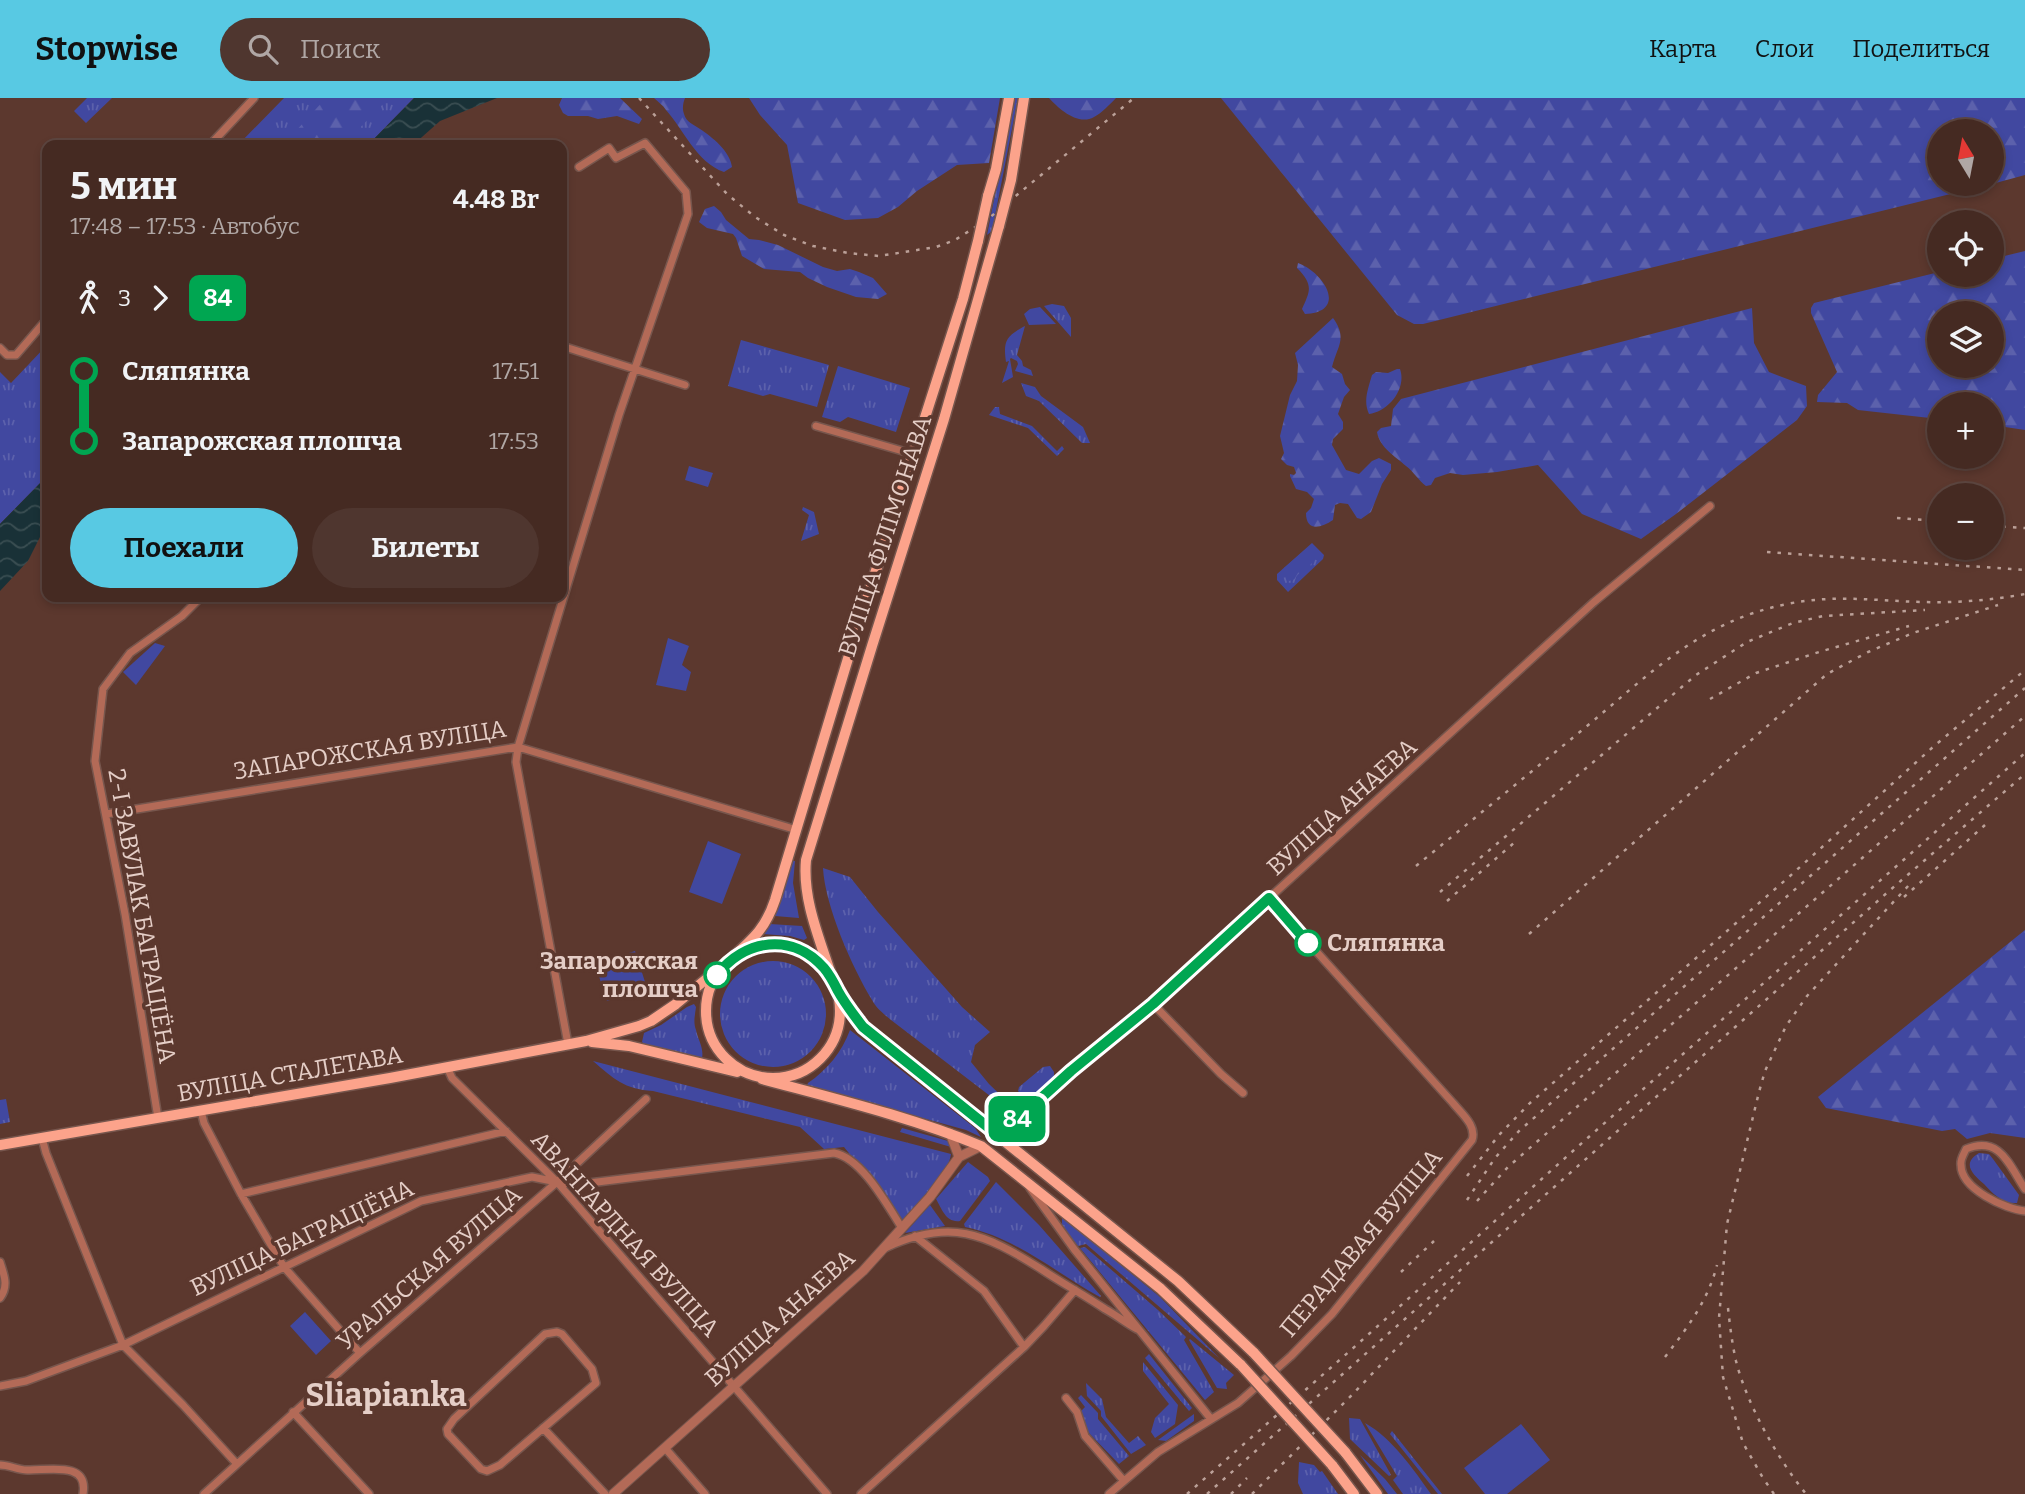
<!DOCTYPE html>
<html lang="ru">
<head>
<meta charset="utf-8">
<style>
  :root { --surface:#452a22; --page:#4f362f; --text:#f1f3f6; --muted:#b0a7a5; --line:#5d4640; --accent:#58c9e3 }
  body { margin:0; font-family:Bitter,serif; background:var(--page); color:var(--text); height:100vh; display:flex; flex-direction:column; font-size:26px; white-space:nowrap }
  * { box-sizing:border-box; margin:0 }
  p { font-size:23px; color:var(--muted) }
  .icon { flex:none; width:38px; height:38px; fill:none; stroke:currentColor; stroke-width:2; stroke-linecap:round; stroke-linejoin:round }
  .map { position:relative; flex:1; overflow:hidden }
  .side { position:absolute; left:42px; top:42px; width:525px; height:462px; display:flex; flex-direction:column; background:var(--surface); border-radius:14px; box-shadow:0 4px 10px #0003,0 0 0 2px var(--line) }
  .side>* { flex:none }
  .badge { padding:0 14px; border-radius:10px; font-size:24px; line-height:46px }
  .needle { width:46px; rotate:350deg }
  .buttons { position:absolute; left:1927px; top:21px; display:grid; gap:14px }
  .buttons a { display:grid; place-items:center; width:77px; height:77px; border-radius:50%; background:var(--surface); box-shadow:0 4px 10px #0003,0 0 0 2px var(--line); font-size:35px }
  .map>.badge { position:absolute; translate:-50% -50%; box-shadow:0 0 0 4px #fff }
  .legs { display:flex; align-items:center; gap:10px; height:77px; padding:0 28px; font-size:23px }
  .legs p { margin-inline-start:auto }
  .head { display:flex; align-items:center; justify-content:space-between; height:119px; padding:0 28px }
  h1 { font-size:38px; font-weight:700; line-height:52px }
  .button { display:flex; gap:14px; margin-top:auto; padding:14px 28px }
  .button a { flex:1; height:80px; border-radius:42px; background:var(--accent); color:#111; font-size:28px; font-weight:700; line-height:80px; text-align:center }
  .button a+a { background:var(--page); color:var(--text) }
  ul { padding:0 28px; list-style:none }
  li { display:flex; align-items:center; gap:24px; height:70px; font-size:26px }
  li i { display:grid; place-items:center; width:10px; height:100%; margin:0 9px; background:currentColor }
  li i::after { content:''; width:18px; height:18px; margin:-9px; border:5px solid; border-radius:50%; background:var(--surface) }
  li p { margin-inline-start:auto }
  li:first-child i { background:linear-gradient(#0000 50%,currentColor 0) }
  li:last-child i { background:linear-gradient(currentColor 50%,#0000 0) }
  header { display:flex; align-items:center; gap:42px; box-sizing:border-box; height:98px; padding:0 35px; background:var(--accent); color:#111 }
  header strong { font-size:33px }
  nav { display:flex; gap:38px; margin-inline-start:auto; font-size:24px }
  .search { width:490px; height:63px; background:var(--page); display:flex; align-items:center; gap:18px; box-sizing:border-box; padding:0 24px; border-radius:38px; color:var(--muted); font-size:26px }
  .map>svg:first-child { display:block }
  .grass { fill:url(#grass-tufts) }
  .forest { fill:url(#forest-firs); fill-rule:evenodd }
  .park { fill:#4148a0 }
  .water { fill:url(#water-waves) }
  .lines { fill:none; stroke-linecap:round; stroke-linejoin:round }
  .minor-casing { stroke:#77564d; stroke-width:10 }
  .tertiary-casing { stroke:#77564d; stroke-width:11 }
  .primary-casing { stroke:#77564d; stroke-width:13 }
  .minor { stroke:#b36a57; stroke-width:7 }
  .tertiary { stroke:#b36a57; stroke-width:9 }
  .primary { stroke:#fca38b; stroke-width:10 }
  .rail { stroke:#bba098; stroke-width:2.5; stroke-dasharray:3.5 7; stroke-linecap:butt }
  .primary-bridge-casing { stroke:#77564d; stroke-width:13; stroke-linecap:butt }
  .primary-bridge { stroke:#fca38b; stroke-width:10 }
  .line-1-casing { stroke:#fff; stroke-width:16 }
  .line-1 { stroke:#00a651; stroke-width:10 }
  .stop-1-dot { fill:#fff; stroke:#00a651; stroke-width:3.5 }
  .labels { text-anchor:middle; stroke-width:7; stroke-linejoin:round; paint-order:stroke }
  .street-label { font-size:24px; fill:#e5cec7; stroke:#5c382e }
  .stop-label { font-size:24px; font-weight:bold; fill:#e5cec7; stroke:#5c382e; text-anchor:start }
  .district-label { font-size:32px; font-weight:bold; fill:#e5cec7; stroke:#5c382e }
</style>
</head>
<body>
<header>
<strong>Stopwise</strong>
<div class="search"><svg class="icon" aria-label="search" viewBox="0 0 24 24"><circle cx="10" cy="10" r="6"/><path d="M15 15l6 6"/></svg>Поиск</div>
<nav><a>Карта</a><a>Слои</a><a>Поделиться</a></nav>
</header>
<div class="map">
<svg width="2025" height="1396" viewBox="0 0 2025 1396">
  <defs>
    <pattern id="grass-tufts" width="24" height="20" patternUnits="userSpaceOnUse" patternTransform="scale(1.75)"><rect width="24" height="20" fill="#4148a0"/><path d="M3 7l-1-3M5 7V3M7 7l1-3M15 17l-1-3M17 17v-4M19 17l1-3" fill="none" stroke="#5c61ac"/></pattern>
    <pattern id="forest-firs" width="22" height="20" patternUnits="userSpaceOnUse" patternTransform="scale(1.75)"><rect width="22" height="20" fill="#4148a0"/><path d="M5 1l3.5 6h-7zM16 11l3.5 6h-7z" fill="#5c61ac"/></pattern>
    <pattern id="water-waves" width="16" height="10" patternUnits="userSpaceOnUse" patternTransform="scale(1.75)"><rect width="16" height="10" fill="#193137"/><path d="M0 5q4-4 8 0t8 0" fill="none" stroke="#3a4e52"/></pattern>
  </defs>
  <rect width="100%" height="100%" fill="#5c382e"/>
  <path class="grass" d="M87,0H112L86,25L74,13Z
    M284,0H414L368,47H238Z
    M1014,0H1018L992,133L987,137Z
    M1052,206L1064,208L1071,220V239L1044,208Z
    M1040,209L1056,226L1029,227L1024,216L1030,211Z
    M1025,228L1017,257L1022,263L1023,268L1031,272L1033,278L1015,273L1018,266L1017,263L1011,260L1010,261L1013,279L1002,285L1009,263L1006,264C1003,243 1006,238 1025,228Z
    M741,242L829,267L817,309L770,296L763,298L728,288Z
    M47,247V378L0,426V274L11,285Z
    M838,268L910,290L896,334L848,319L840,324L822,319Z
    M1021,285L1035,289L1041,298L1083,329L1090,345H1082L1039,303L1026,298Z
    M995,309H999L1000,316L1032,328L1057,353L1062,348L1064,351L1057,358L1028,330L989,317Z
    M803,409L814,414L819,436L801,443L809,417L802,412Z
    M1312,445L1324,457L1323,461L1288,494L1277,482V476Z
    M792,763H795L793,785L799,820L775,818Z
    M823,770L850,779L878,814L962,909L990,934L975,947L971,964L989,986L1013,1009L1011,1014L891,922C884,916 876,910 872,902C852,869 825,808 823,770Z
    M770,826L802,828L807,840L804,842L790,838L763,836Z
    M720 916a53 53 0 1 1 106 0a53 53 0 1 1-106 0Z
    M694,906L696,909C695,917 693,924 696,932C698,942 704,950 702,960L645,947L642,944L644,935L661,927L687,909Z
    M850,932L975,1030L981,1039L966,1032L807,988L808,985C827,972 842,954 850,932Z
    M593,963L951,1056C949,1075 917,1107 903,1122L844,1049L824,1051L800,1029L653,993C624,991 614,981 593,963Z
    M1050,968L1054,974V981L1033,999L1026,1001L1018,993L1019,989L1043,969Z
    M6,1001L10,1024L0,1026V1002Z
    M902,1030L948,1043L951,1049L900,1034Z
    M1979,1055L1989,1056L1993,1061L2019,1097L2017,1105C2003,1106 1993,1096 1984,1086C1973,1076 1961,1066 1979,1055Z
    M968,1064L988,1079L990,1083L960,1123C946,1125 942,1111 936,1101Z
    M996,1084L1039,1127L1101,1198L1100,1199C1056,1175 1015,1139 965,1129L964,1126Z
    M930,1107L945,1128L905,1135Z
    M1062,1119L1160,1199L1219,1260L1086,1146L1078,1148L1062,1128Z
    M1085,1149L1158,1212L1186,1239L1184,1242L1214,1294L1205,1302L1080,1150Z
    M1190,1241L1234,1277L1226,1285L1227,1291L1217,1290L1189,1242Z
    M1149,1256L1192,1310L1189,1313L1145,1260Z
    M1143,1264L1178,1307L1175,1326L1155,1340L1151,1334L1155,1320L1169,1306L1143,1273Z
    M1086,1285L1102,1301L1106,1319L1129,1345L1138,1338L1146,1347L1131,1356L1101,1318V1313L1087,1298Z
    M1081,1297L1098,1315V1321L1129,1358L1119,1366L1085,1331L1080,1314L1085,1309L1078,1300Z
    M1194,1316V1323L1166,1343L1158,1342Z
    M1349,1320L1360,1321L1391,1377L1389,1378L1350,1341Z
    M1365,1325C1393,1341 1413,1371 1431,1396H1403L1393,1382L1397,1378Z
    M1392,1333L1442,1396H1438L1390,1336Z
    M1360,1357L1385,1381L1397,1396H1388Z
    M1299,1364L1314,1367L1320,1374L1322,1373L1338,1396H1303L1298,1385Z"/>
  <path class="forest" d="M326,0H389L343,47H283Z
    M562,0H620L642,21L639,26L617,18L598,21L588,18H568L563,15L559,7Z
    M654,0H685C683,5 682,11 684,16C686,24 694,27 700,31C712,39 730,53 732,69L724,74C696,64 684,32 666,12C663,7 658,4 654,0Z
    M749,0H1000L989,65L957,67L917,93L898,109L878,120L845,122L798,105L787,47L760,17Z
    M1049,0H1116C1110,6 1102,15 1094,19C1078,28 1059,11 1049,0Z
    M1221,0H2025V77L1992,86V33H1939V86H1991L1423,226H1414L1397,217Z
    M714,108L721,114L726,122L749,141L759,142L778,147L823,169L837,173L850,171L859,174L873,180L887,196L878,201L856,199L827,189L808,180L800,174L764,171L742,158L736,140L733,136L707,130L699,124L705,111Z
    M2025,153V332L1992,327V306H1939V321L1858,312L1847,305L1817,304L1818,297L1837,274L1811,215V210L1814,205L1939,174V177H1992V161ZM1939,215H1992V268H1939Z
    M1298,165C1325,175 1348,214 1305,216L1302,211C1310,193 1314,187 1297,170Z
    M1752,210L1754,245L1769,274L1806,288L1807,308L1797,322L1676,416L1641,441L1582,416L1538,367L1497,374L1463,377L1450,375L1435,380L1431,387L1426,388C1418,382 1414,374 1406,368C1395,358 1380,350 1377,334L1381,330L1391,328L1393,311L1401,301Z
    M1333,220C1348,241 1337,248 1332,269L1342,276L1345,286L1350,292L1344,299L1338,316L1343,324V331L1333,341L1332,347L1346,372L1359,376L1372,363L1379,360L1391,366V372L1382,386L1371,414L1361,421L1357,420L1348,406L1340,405L1335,407L1333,422C1321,430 1306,434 1306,415L1311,410L1314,401L1307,394L1296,391L1290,378V376L1294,377L1296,375L1294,369L1287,367L1281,361L1284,355L1280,338L1290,297L1297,283L1298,267L1295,255Z
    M1397,271H1400C1407,291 1388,314 1369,316C1363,303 1368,291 1372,277L1376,274L1388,275Z
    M1311,449L1315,453C1315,472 1302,468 1295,481L1289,483L1284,474V470L1305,452Z
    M2025,832V1040L1990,1035L1967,1041L1955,1031L1942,1033L1826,1010L1818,999Z"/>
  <path class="park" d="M689,368L713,375L708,389L685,382Z
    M668,540L689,548L682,567L691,574L686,593L656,587Z
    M155,545L165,548L136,587L123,574Z
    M708,743L741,756L722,806L689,794Z
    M635,853L647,890L607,903L595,866Z
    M305,1214L331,1243L316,1257L290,1228Z
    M1521,1326L1550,1362L1507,1396H1485L1464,1370Z"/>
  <path class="water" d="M414,0H497L440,23L413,47H368Z
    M47,378V425L28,463L0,493V426Z"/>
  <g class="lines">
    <defs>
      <path id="minor" d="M210,47L254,0
        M562,248L685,287
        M0,250L7,257H16L47,221
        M816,328L913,356
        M106,716L518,649L797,732
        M1153,906L1221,976L1243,995
        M568,946L516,664L518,649L619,317L688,116L686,94L645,45L616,60L609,50L579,69
        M447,969L452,980L557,1084L827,1396
        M201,1013L204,1025L241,1096L284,1169L360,1255
        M158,1020L125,816L95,663L103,591L130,555L182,518L201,499
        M999,1038L1071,973L1153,906L1594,504L1710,408
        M42,1040L46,1055L123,1247L183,1307L236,1365
        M1030,1090L1074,1151L1211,1321
        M2025,1091C2009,1067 2000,1037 1966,1051C1964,1056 1960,1061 1961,1067C1961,1091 2005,1111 2025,1113
        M241,1096L506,1033
        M915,1138L984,1193L1024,1249
        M885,1150C950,1120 984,1135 1041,1171C1062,1185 1084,1197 1105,1211C1116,1217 1126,1225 1137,1231
        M0,1164C4,1177 9,1188 0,1200
        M557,1234L562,1236L592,1271L596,1285L500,1367L487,1373L481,1371L448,1336L447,1331L454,1321L545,1236Z
        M0,1288L26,1283L123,1247L421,1103L532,1079L557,1084L581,1086L834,1055C862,1060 887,1107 902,1130
        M1066,1300L1077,1314L1085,1338L1124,1383
        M293,1314L369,1396
        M543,1330L605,1396
        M665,1350L705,1396
        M0,1367C9,1367 18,1372 27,1372C47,1373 89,1362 83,1396
        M204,1396L360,1255L557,1084L646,1001
        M861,1396L1024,1249L1044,1228L1075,1192
        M1109,1396L1158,1354L1238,1305L1291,1258L1332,1216L1472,1042C1477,1028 1462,1016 1453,1005L1269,801"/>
      <path id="tertiary" d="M950,1035L959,1059
        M613,1396L863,1173L930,1099L959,1059L981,1048"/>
      <path id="primary" d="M1011,82L1024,0
        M988,98L996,71L1009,0
        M706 913a67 67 0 1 1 134 0a67 67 0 1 1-134 0Z
        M734,858C755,839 766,829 775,802L853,544L963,201L978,143
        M834,886C822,846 802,804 806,762L872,548L944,321L999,128
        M837,892L863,929L1178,1183L1254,1255
        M592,944L629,948L737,974
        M762,981C836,1001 911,1019 981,1048L1161,1191L1241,1267
        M0,1047L390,980L586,943L639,928L651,923L676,906L727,864
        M1345,1354L1377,1396
        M1332,1367L1354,1396"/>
    </defs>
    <use href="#minor" class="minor-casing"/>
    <use href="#tertiary" class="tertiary-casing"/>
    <use href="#primary" class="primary-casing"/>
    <use href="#minor" class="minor"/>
    <use href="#tertiary" class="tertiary"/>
    <use href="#primary" class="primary"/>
    <path class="rail" d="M639,0L727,96L755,119L784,137L813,148L848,155L879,158L936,149L955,142L988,121L1134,0
      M1897,420L1939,423
      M1992,428L2025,430
      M1767,454L2025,472
      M1710,601L1756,575L1819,554L1909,528
      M1416,768C1471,723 1526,678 1581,633C1648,578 1698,524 1787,506C1836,496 1875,503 1924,504C1958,505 1992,502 2025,496
      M1440,794L1696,577L1747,544L1793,525L1823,518L1925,512
      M1904,799L1985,727
      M1447,803L1515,744
      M1529,836L1827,576L1868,554L1913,535L1998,507
      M1467,1078L1499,1037L1530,1005L1790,778L1933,649L2025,572
      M1467,1102L1495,1060L1519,1033L2025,590
      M1477,1103L1508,1069L2025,618
      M1401,1174L1434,1143
      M1728,1210C1730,1228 1732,1245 1736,1263C1747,1307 1778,1361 1806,1396
      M1665,1259C1687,1230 1708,1203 1717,1167
      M1187,1396L1360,1244L1574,1052L2025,655
      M1207,1396L1889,793L2025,676
      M1231,1396L1247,1380
      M1252,1396L1349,1300L1460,1184
      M1774,1396L1763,1380L1743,1345L1723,1279L1719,1220L1727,1126L1759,994L1765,973L1786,928L1807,898L1909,787"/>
    <defs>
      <path id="primary-bridge" d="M999,128L1011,82
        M978,143L988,98
        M1254,1255L1345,1354
        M1241,1267L1332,1367"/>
    </defs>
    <use href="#primary-bridge" class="primary-bridge-casing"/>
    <use href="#primary-bridge" class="primary-bridge"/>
  </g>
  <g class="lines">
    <defs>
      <path id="line-1" d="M717,877C745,841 792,834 824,870C830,877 834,885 838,893C845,906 854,917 863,929L999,1038L1071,973L1153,906L1269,800L1308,845"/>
    </defs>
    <use href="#line-1" class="line-1-casing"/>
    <use href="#line-1" class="line-1"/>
  </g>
  <g class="stop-1-dot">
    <circle cx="1308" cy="845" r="12"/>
    <circle cx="717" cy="877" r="12"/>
  </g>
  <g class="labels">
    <g class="street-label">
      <text transform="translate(885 438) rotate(-72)" y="8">ВУЛІЦА ФІЛІМОНАВА</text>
      <text transform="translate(370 652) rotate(-9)" y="8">ЗАПАРОЖСКАЯ ВУЛІЦА</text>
      <text transform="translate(1342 709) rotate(-42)" y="8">ВУЛІЦА АНАЕВА</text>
      <text transform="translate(142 818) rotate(80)" y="8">2-І ЗАВУЛАК БАГРАЦІЁНА</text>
      <text transform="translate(290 976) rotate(-10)" y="8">ВУЛІЦА СТАЛЕТАВА</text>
      <text transform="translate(625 1136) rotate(48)" y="8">АВАНГАРДНАЯ ВУЛІЦА</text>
      <text transform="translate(302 1140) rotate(-25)" y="8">ВУЛІЦА БАГРАЦІЁНА</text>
      <text transform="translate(1361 1145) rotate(-50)" y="8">ПЕРАДАВАЯ ВУЛІЦА</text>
      <text transform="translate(429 1170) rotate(-41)" y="8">УРАЛЬСКАЯ ВУЛІЦА</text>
      <text transform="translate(780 1220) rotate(-42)" y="8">ВУЛІЦА АНАЕВА</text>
    </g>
    <g class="stop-label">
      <text x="1327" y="853">Сляпянка</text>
      <text x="698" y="871" text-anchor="end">Запарожская<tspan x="698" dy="28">плошча</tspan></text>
    </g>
    <g class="district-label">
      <text x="386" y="1308">Sliapianka</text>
    </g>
  </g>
</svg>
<div class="buttons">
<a><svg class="needle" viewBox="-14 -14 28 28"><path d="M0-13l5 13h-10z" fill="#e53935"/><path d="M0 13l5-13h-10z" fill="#b0a7a5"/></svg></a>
<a><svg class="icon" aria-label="locate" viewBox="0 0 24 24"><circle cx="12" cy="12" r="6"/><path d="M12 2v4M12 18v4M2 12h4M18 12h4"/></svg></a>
<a><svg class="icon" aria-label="layers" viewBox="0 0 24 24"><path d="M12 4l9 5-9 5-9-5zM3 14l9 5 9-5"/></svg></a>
<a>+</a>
<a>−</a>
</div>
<b class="badge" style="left:1017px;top:1021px;background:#00a651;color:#fff">84</b>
<section class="side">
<div class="head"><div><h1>5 мин</h1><p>17:48 – 17:53 · Автобус</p></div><b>4.48 Br</b></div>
<div class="legs"><svg class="icon" aria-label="walk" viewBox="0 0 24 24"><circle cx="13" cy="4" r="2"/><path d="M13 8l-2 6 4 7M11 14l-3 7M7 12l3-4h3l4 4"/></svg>3<svg class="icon" aria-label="forward" viewBox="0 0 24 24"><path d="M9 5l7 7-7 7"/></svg><b class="badge" style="background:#00a651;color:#fff">84</b></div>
<ul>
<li><i style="color:#00a651"></i><b>Сляпянка</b><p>17:51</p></li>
<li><i style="color:#00a651"></i><b>Запарожская плошча</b><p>17:53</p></li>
</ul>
<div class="button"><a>Поехали</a><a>Билеты</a></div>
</section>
</div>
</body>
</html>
